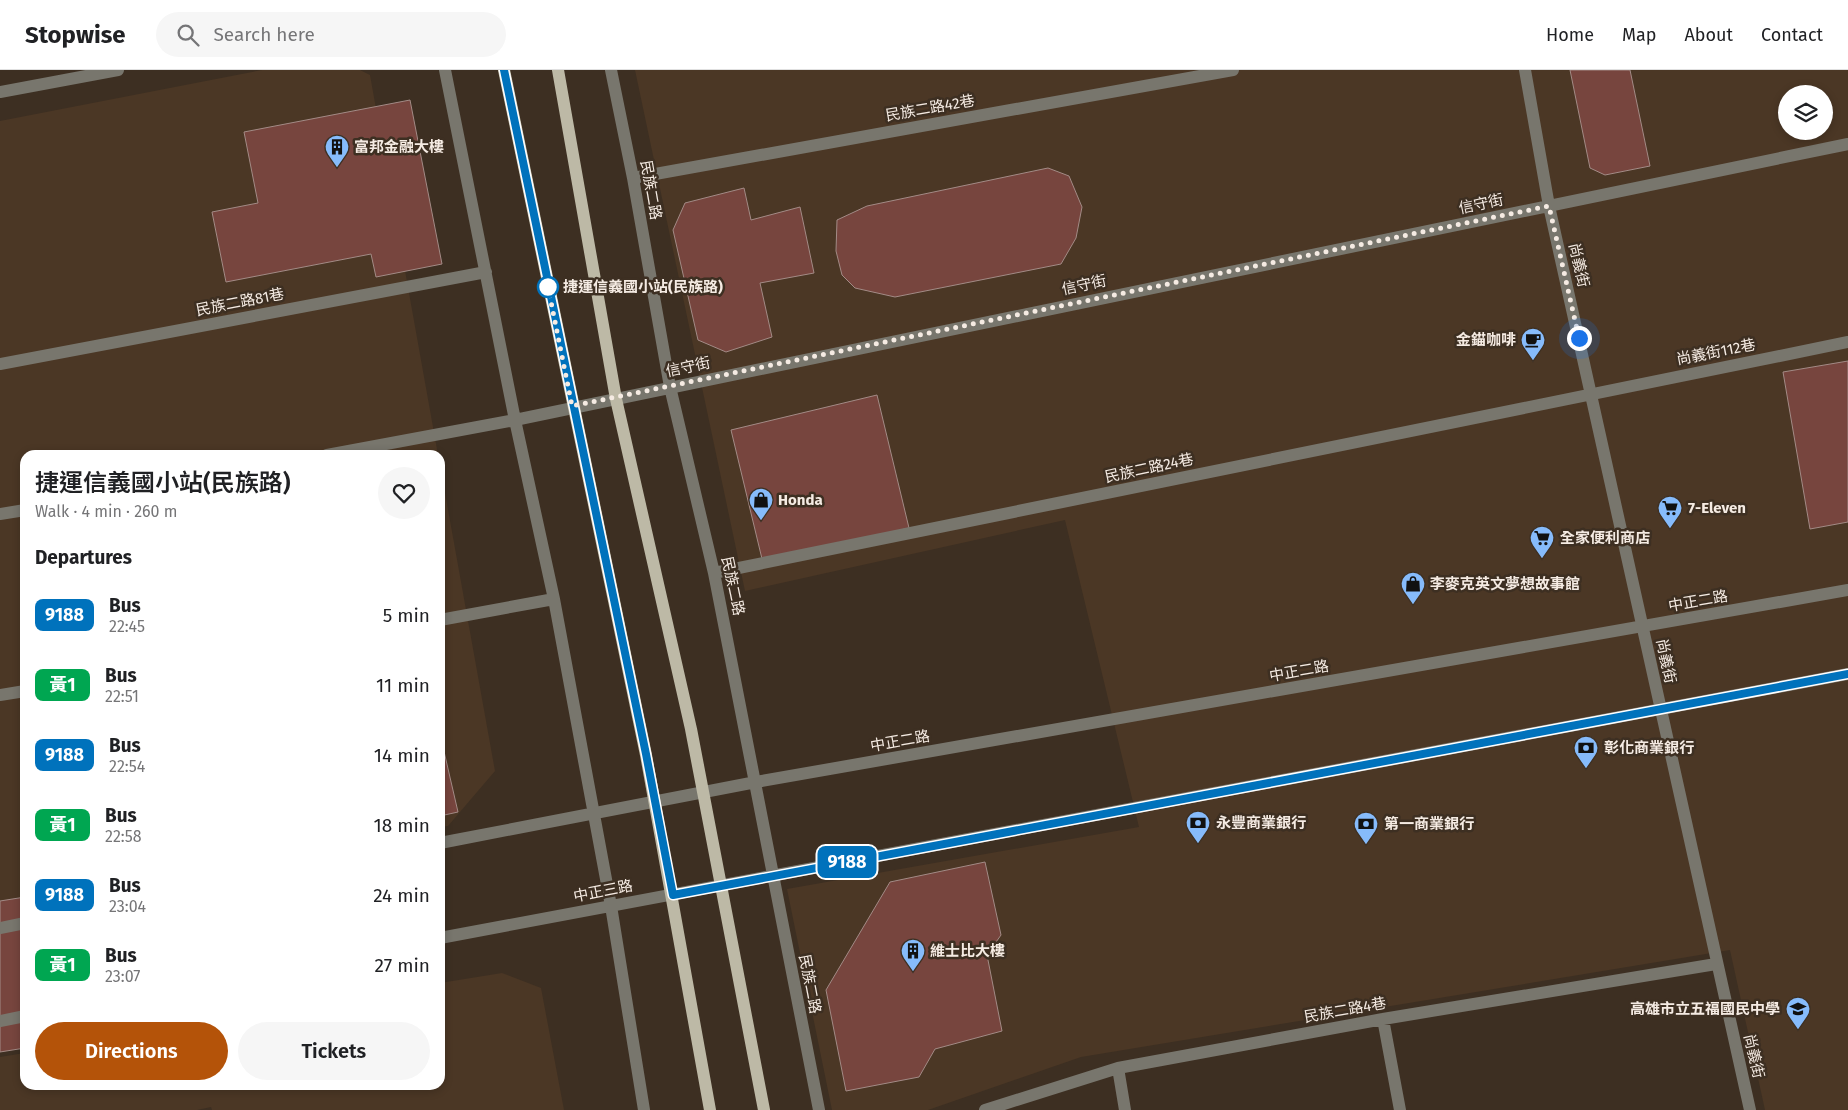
<!DOCTYPE html>
<html lang="en">
<head>
<meta charset="utf-8">
<style>
  :root { --surface:#fff; --page:#f6f6f6; --text:#202124; --muted:#757577; --line:#e0e0e0; --accent:#b45309 }
  body { margin:0; font-family:"Fira Sans","Noto Sans TC",sans-serif; background:var(--page); color:var(--text); height:100vh; display:flex; flex-direction:column; font-size:19px; white-space:nowrap }
  * { box-sizing:border-box; margin:0 }
  p { font-size:16px; color:var(--muted) }
  .icon { flex:none; width:28px; height:28px; fill:none; stroke:currentColor; stroke-width:2; stroke-linecap:round; stroke-linejoin:round }
  .map { position:relative; flex:1; overflow:hidden }
  .drawer { position:absolute; left:20px; top:380px; width:425px; height:640px; display:flex; flex-direction:column; background:var(--surface); border-radius:15px; box-shadow:0 2px 8px #0003 }
  .drawer>* { flex:none }
  .badge { padding:0 10px; border-radius:8px; font-size:18px; line-height:32px }
  .buttons { position:absolute; left:1778px; top:15px; display:grid; gap:10px }
  .buttons a { display:grid; place-items:center; width:55px; height:55px; border-radius:50%; background:var(--surface); box-shadow:0 2px 8px #0003; font-size:25px }
  .you { position:absolute; width:25px; height:25px; margin:-12px; border:4px solid #fff; border-radius:50%; background:#1a73e8; box-shadow:0 0 0 8px #1a73e833 }
  .map>.badge { position:absolute; translate:-50% -50%; box-shadow:0 0 0 2px #fff }
  h2 { padding:0 15px; font-size:19px; line-height:45px }
  .round { display:grid; place-items:center; flex:none; width:52px; height:52px; border-radius:26px; background:var(--page) }
  .summary { display:flex; align-items:center; justify-content:space-between; height:85px; padding:0 15px }
  h1 { font-size:24px; font-weight:600; line-height:38px }
  .cta { display:flex; gap:10px; margin-top:auto; padding:10px 15px }
  .cta a { flex:1; height:58px; border-radius:30px; background:var(--accent); color:#fff; font-size:20px; font-weight:600; line-height:58px; text-align:center }
  .cta a+a { background:var(--page); color:var(--text) }
  ul { padding:0; list-style:none }
  li { display:flex; align-items:center; gap:15px; height:70px; padding:0 15px }
  li div { flex:1 }
  li b { display:block; font-size:19px }
  li em { font-style:normal }
  li .badge { min-width:55px; font-weight:700; text-align:center }
  header { display:flex; align-items:center; gap:30px; box-sizing:border-box; height:70px; padding:0 25px; background:var(--surface); border-bottom:1px solid var(--line) }
  header strong { font-size:24px }
  nav { display:flex; gap:28px; margin-inline-start:auto; font-size:18px }
  .search { width:350px; height:45px; background:var(--page); display:flex; align-items:center; gap:12px; box-sizing:border-box; padding:0 18px; border-radius:28px; color:var(--muted); font-size:19px }
  .map>svg:first-child { display:block }
  .built { fill:#4b3725; fill-rule:evenodd }
  .building { fill:#77453e; stroke:#a38b86 }
  .lines { fill:none; stroke-linecap:round; stroke-linejoin:round }
  .minor { stroke:#78766d; stroke-width:12 }
  .major { stroke:#bdb9a6; stroke-width:12 }
  .line-casing { stroke:#fff; stroke-width:11 }
  .line { stroke:#0072bc; stroke-width:8 }
  .walk { stroke:#f5ebe3; stroke-width:5; stroke-dasharray:0 9 }
  .stop-dot { fill:#fff; stroke:#0072bc; stroke-width:2.5 }
  .labels { text-anchor:middle; stroke-width:5; stroke-linejoin:round; paint-order:stroke }
  .street-label { font-size:15px; fill:#f5ebe3; stroke:#3d2f22 }
  .poi-label { font-size:15px; font-weight:bold; fill:#f5ebe3; stroke:#3d2f22; text-anchor:start }
  .stop-label { font-size:15px; font-weight:bold; fill:#f5ebe3; stroke:#3d2f22; text-anchor:start }
</style>
</head>
<body>
<header>
<strong>Stopwise</strong>
<div class="search"><svg class="icon" aria-label="search" viewBox="0 0 24 24"><circle cx="10" cy="10" r="6"/><path d="M15 15l6 6"/></svg>Search here</div>
<nav><a>Home</a><a>Map</a><a>About</a><a>Contact</a></nav>
</header>
<div class="map">
<svg width="1848" height="1040" viewBox="0 0 1848 1040">
  <rect width="100%" height="100%" fill="#3d2f22"/>
  <path class="built" d="M262,0H360L370,5L438,385H25V832L0,837V51Z
    M635,0H1848V1040H1765L1730,880L1081,987L928,1040H832L787,819L1139,757L1065,450L745,521ZM1786,24H1824V61H1786Z
    M440,395L495,701L448,756L440,757Z
    M502,903L541,918L564,1040H212L211,1037L197,1040H0V987L25,983V1015H440V913Z"/>
  <path class="building" d="M1570,0H1630L1650,96L1605,105L1590,98Z
    M410,30L442,194L376,207L371,184L226,212L212,142L258,133L244,62Z
    M1048,98L1069,106L1082,137L1076,168L1061,194L895,227L855,218L842,205L836,181L837,150L867,136Z
    M744,118L751,150L800,137L814,203L760,213L772,267L726,282L698,270L673,160L685,133Z
    M1848,291V452L1810,459L1783,302Z
    M877,325L909,458L763,493L731,360Z
    M440,664L458,742L440,746Z
    M985,792L1001,865L987,885L1002,961L935,979L919,1007L846,1021L826,920L890,812Z
    M25,827V978L0,982V831Z"/>
  <g class="lines">
    <path class="minor" d="M445,0L515,350L554,529L611,836L644,1040
      M611,0L633,108L670,317L714,503L819,1040
      M1525,0L1549,136L1750,1040
      M0,22L118,0
      M633,108L1233,0
      M0,294L486,202
      M327,385L515,350L1848,74
      M0,444L25,440
      M714,503L1848,272
      M440,550L554,529
      M0,625L25,621
      M440,773L756,712L1848,520
      M0,858L25,853
      M440,868L1848,604
      M1383,949L1400,1040
      M0,951L25,946
      M1118,998L1125,1040
      M985,1040L1118,998L1383,949L1716,894"/>
    <path class="major" d="M504,0L646,685L710,1040
      M558,0L616,329L691,659L764,1040"/>
  </g>
  <g class="lines">
    <defs>
      <path id="line" d="M504,0L646,684L673,825L1848,604"/>
    </defs>
    <use href="#line" class="line-casing"/>
    <use href="#line" class="line"/>
    <path class="walk" d="M548,217L572,336L1549,136L1579,268"/>
  </g>
  <defs>
    <symbol id="building-pin" viewBox="-11 -11 22 30"><path d="M0 17L-7.5 6A9.5 9.5 0 1 1 7.5 6Z" fill="#86bbfb" stroke="#3d2f22"/><path d="M-4-6H4V6H1V3H-1V6H-4ZM-2.5-4.3h1.7v1.8h-1.7ZM.8-4.3h1.7v1.8H.8ZM-2.5-1h1.7V.8h-1.7ZM.8-1h1.7V.8H.8Z" fill="#111"/></symbol>
    <symbol id="cafe-pin" viewBox="-11 -11 22 30"><path d="M0 17L-7.5 6A9.5 9.5 0 1 1 7.5 6Z" fill="#86bbfb" stroke="#3d2f22"/><path d="M-5.5-4.5H6V0H3Q3 3.5 0 3.5H-2.5Q-5.5 3.5-5.5 0ZM3-3.2v2h1.7v-2ZM-6 4.5H4V6H-6Z" fill="#111"/></symbol>
    <symbol id="shop-pin" viewBox="-11 -11 22 30"><path d="M0 17L-7.5 6A9.5 9.5 0 1 1 7.5 6Z" fill="#86bbfb" stroke="#3d2f22"/><path d="M-5-2.5h2.3a2.7 3.5 0 0 1 5.4 0H5L5.5 6h-11ZM-1.5-2.5h3a1.5 2.3 0 0 0-3 0Z" fill="#111"/></symbol>
    <symbol id="supermarket-pin" viewBox="-11 -11 22 30"><path d="M0 17L-7.5 6A9.5 9.5 0 1 1 7.5 6Z" fill="#86bbfb" stroke="#3d2f22"/><path d="M-6-5.5h2.5l.6 2H6L4.5 2H-2.5L-4.4-4H-6ZM-1.5 3.2a1.3 1.3 0 1 0 .1 0ZM3 3.2a1.3 1.3 0 1 0 .1 0Z" fill="#111"/></symbol>
    <symbol id="bank-pin" viewBox="-11 -11 22 30"><path d="M0 17L-7.5 6A9.5 9.5 0 1 1 7.5 6Z" fill="#86bbfb" stroke="#3d2f22"/><path d="M-6-4H6V4H-6ZM0-2.3a2.3 2.3 0 1 0 0 4.6a2.3 2.3 0 1 0 0-4.6Z" fill="#111"/></symbol>
    <symbol id="school-pin" viewBox="-11 -11 22 30"><path d="M0 17L-7.5 6A9.5 9.5 0 1 1 7.5 6Z" fill="#86bbfb" stroke="#3d2f22"/><path d="M0-5L7-2L0 1L-7-2ZM-4 1L0 2.5L4 1V4Q0 6-4 4Z" fill="#111"/></symbol>
  </defs>
  <g fill-rule="evenodd">
    <use href="#building-pin" x="323" y="63" width="28" height="38"/>
    <use href="#cafe-pin" x="1519" y="256" width="28" height="38"/>
    <use href="#shop-pin" x="747" y="416" width="28" height="38"/>
    <use href="#supermarket-pin" x="1656" y="424" width="28" height="38"/>
    <use href="#supermarket-pin" x="1528" y="454" width="28" height="38"/>
    <use href="#shop-pin" x="1399" y="500" width="28" height="38"/>
    <use href="#bank-pin" x="1572" y="664" width="28" height="38"/>
    <use href="#bank-pin" x="1184" y="739" width="28" height="38"/>
    <use href="#bank-pin" x="1352" y="740" width="28" height="38"/>
    <use href="#building-pin" x="899" y="867" width="28" height="38"/>
    <use href="#school-pin" x="1784" y="925" width="28" height="38"/>
  </g>
  <circle class="stop-dot" cx="548" cy="217" r="10"/>
  <g class="labels">
    <g class="street-label">
      <text transform="translate(930 38) rotate(-10)" y="5">民族二路42巷</text>
      <text transform="translate(651 120) rotate(80)" y="5">民族二路</text>
      <text transform="translate(1481 134) rotate(-12)" y="5">信守街</text>
      <text transform="translate(1579 195) rotate(77)" y="5">尚義街</text>
      <text transform="translate(1084 215) rotate(-12)" y="5">信守街</text>
      <text transform="translate(240 232) rotate(-11)" y="5">民族二路81巷</text>
      <text transform="translate(1716 282) rotate(-11)" y="5">尚義街112巷</text>
      <text transform="translate(688 297) rotate(-12)" y="5">信守街</text>
      <text transform="translate(1149 398) rotate(-12)" y="5">民族二路24巷</text>
      <text transform="translate(733 516) rotate(78)" y="5">民族二路</text>
      <text transform="translate(1698 531) rotate(-10)" y="5">中正二路</text>
      <text transform="translate(1666 591) rotate(78)" y="5">尚義街</text>
      <text transform="translate(1299 601) rotate(-10)" y="5">中正二路</text>
      <text transform="translate(900 671) rotate(-10)" y="5">中正二路</text>
      <text transform="translate(603 821) rotate(-11)" y="5">中正三路</text>
      <text transform="translate(810 914) rotate(79)" y="5">民族二路</text>
      <text transform="translate(1345 940) rotate(-10)" y="5">民族二路4巷</text>
      <text transform="translate(1754 986) rotate(77)" y="5">尚義街</text>
    </g>
    <g class="poi-label">
      <text x="354" y="82">富邦金融大樓</text>
      <text x="1516" y="275" text-anchor="end">金錨咖啡</text>
      <text x="778" y="435">Honda</text>
      <text x="1688" y="443">7-Eleven</text>
      <text x="1560" y="473">全家便利商店</text>
      <text x="1430" y="519">李麥克英文夢想故事館</text>
      <text x="1604" y="683">彰化商業銀行</text>
      <text x="1216" y="758">永豐商業銀行</text>
      <text x="1384" y="759">第一商業銀行</text>
      <text x="930" y="886">維士比大樓</text>
      <text x="1780" y="944" text-anchor="end">高雄市立五福國民中學</text>
    </g>
    <g class="stop-label">
      <text x="563" y="222">捷運信義國小站(民族路)</text>
    </g>
  </g>
</svg>
<div class="buttons">
<a><svg class="icon" aria-label="layers" viewBox="0 0 24 24"><path d="M12 4l9 5-9 5-9-5zM3 14l9 5 9-5"/></svg></a>
</div>
<div class="you" style="left:1579px;top:268px"></div>
<b class="badge" style="left:847px;top:792px;background:#0072bc;color:#fff">9188</b>
<section class="drawer">
<div class="summary"><div><h1>捷運信義國小站(民族路)</h1><p>Walk · 4 min · 260 m</p></div><a class="round"><svg class="icon" aria-label="heart" viewBox="0 0 24 24"><path d="M12 20l-8-8c-3-5 5-10 8-4 3-6 11-1 8 4z"/></svg></a></div>
<h2>Departures</h2>
<ul>
<li><span class="badge" style="background:#0072bc;color:#fff">9188</span><div><b>Bus</b><p>22:45</p></div><em>5 min</em></li>
<li><span class="badge" style="background:#00a651;color:#fff">黃1</span><div><b>Bus</b><p>22:51</p></div><em>11 min</em></li>
<li><span class="badge" style="background:#0072bc;color:#fff">9188</span><div><b>Bus</b><p>22:54</p></div><em>14 min</em></li>
<li><span class="badge" style="background:#00a651;color:#fff">黃1</span><div><b>Bus</b><p>22:58</p></div><em>18 min</em></li>
<li><span class="badge" style="background:#0072bc;color:#fff">9188</span><div><b>Bus</b><p>23:04</p></div><em>24 min</em></li>
<li><span class="badge" style="background:#00a651;color:#fff">黃1</span><div><b>Bus</b><p>23:07</p></div><em>27 min</em></li>
</ul>
<div class="cta"><a>Directions</a><a>Tickets</a></div>
</section>
</div>
</body>
</html>
